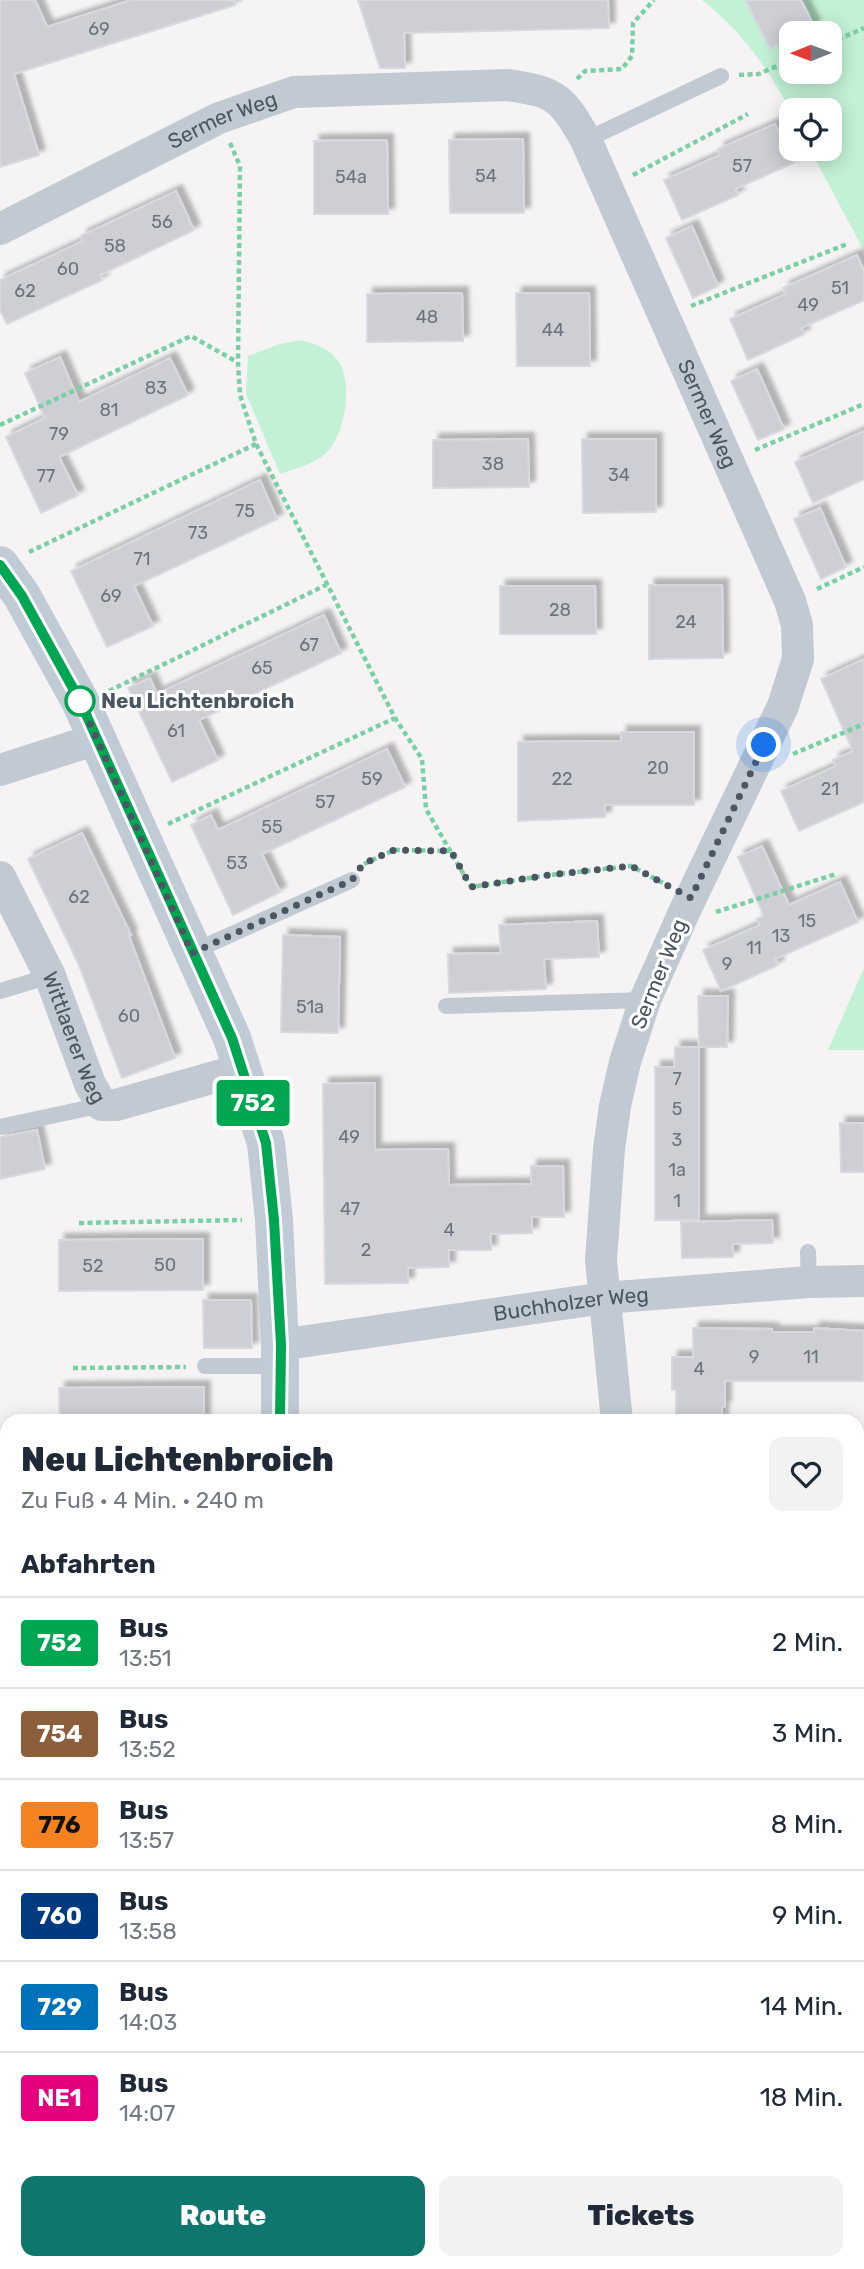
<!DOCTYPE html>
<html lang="de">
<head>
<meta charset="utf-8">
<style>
  :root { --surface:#fff; --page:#f2f2f3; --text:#1f2937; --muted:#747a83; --line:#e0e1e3; --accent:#0f766e }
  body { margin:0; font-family:Rubik,sans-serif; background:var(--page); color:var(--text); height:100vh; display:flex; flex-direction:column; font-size:26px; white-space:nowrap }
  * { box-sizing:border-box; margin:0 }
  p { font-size:23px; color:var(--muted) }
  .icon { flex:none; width:38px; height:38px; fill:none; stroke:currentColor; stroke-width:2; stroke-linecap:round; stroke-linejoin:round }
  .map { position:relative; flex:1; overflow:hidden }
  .panel { position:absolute; left:0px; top:1414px; width:864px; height:856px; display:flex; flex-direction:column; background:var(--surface); border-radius:21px 21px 0 0; box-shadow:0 4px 18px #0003 }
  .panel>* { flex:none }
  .badge { padding:0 14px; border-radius:5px; font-size:24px; line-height:46px }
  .needle { width:46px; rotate:269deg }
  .fabs { position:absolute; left:779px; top:21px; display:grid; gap:14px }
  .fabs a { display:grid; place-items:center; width:63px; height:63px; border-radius:14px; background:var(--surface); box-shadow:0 4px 18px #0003; font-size:35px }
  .you { position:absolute; width:35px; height:35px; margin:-18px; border:5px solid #fff; border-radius:50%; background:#1a73e8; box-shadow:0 0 0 10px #1a73e833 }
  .map>.badge { position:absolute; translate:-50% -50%; box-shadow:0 0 0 4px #fff }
  h2 { padding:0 21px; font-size:26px; line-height:63px }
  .round { display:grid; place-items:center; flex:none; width:74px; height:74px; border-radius:14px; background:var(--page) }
  .overview { display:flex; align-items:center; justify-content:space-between; height:119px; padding:0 21px }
  h1 { font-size:33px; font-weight:800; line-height:52px }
  .primary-button { display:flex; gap:14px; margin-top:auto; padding:14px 21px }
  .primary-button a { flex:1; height:80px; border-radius:14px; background:var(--accent); color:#fff; font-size:28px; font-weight:800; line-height:80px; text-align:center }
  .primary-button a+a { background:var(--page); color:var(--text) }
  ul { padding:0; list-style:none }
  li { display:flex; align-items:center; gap:21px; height:91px; padding:0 21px; border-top:2px solid var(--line) }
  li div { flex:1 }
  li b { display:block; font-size:26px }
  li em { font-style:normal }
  li .badge { min-width:77px; font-weight:700; text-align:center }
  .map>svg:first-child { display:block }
  .green { fill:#c3f1d5; fill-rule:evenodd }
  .building { fill:#cdcfd5; stroke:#d7d9de; stroke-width:2; filter:url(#shadow) }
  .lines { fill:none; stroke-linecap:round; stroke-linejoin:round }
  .path { stroke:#7ad0a6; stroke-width:4.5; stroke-dasharray:5 3.5; stroke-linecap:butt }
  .lane { stroke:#c1cad2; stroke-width:16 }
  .street { stroke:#c1cad2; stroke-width:32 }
  .secondary { stroke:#c1cbd6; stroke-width:38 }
  .line-casing { stroke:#fff; stroke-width:16 }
  .line { stroke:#00a651; stroke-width:10 }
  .walk { stroke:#4a5661; stroke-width:7; stroke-dasharray:0 12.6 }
  .stop-dot { fill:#fff; stroke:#00a651; stroke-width:3.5 }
  .labels { text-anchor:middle; stroke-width:6; stroke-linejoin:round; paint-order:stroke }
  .number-label { font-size:18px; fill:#6b747e }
  .street-label { font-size:21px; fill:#4a5661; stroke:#fff }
  .stop-label { font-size:21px; font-weight:bold; fill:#4a5661; stroke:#fff; text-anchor:start }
</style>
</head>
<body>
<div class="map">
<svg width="864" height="2269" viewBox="0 0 864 2269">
  <defs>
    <filter id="shadow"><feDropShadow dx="6" dy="-6" stdDeviation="2" flood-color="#0004"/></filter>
  </defs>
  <rect width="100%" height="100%" fill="#f5f3f3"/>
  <path class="green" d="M702,0H864V251L810,149H830V110H791V112C769,70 741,30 702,0ZM791,33H830V72H791Z
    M301,340C313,344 326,347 335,357C355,378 346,435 325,454C314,464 294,469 280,474L246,394L248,356L280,344Z
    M864,968V1050H828Z
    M858,1705H864V1879L858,1881Z"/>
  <path class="building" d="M0,0H35L47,27L131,0H234L235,5L14,74L39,155L0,167Z
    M358,0H608L609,28L404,33L405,68H380Z
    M745,0H801L814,26L800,33H791V38L770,49Z
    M775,124L793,163L735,189L738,195L682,220L664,180L720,155L718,149Z
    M523,139L524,213H450L449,140Z
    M387,140L388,214H314V141Z
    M176,191L194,230L100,275L102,280L7,324L0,310V280L83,241L81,236Z
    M692,226L718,286L693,298L666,238Z
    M857,255L864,271V300L801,328L804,334L748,360L730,319L786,294L783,288Z
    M462,293L463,341L367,342V294Z
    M516,293H589L590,366H517Z
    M60,357L79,402L170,358L188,395L59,457L78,495L41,513L6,437L45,418L25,373Z
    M757,369L784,429L758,440L731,381Z
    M864,431V479L813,503L795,462Z
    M528,439L529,487L433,488V440Z
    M582,439H656V512L583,513Z
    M260,480L277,519L134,586L153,626L107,647L71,571Z
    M820,508L846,567L821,579L794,519Z
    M649,585H722L723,658L649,659Z
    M500,586H595L596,634H500Z
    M324,615L341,653L199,720L218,760L172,782L128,688L150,678L157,694Z
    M864,659V802L799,831L781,791L836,766L833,760L853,751L821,679Z
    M621,732H694V805H605V817L518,821V742L621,741Z
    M387,749L405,787L262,854L280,892L233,915L191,825L211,815L218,830Z
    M82,833L131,935L129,936L175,1058L122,1078L78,963L28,859Z
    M762,846L789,905L840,882L858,922L775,959L778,965L721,991L703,950L760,925L757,919L764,916L738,857Z
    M597,921L599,957L544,959L546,989L449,993L448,954L501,953L499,925Z
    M283,935L340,937L338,1033L281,1032Z
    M698,996H728L727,1047H699Z
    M675,1047H699V1220H655V1067H674Z
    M375,1083V1150L448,1149L449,1185L531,1184V1166H563L564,1217H532V1233L490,1234L491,1250H449V1267L408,1268V1283L325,1284L323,1084Z
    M840,1123H864V1172H841Z
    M37,1130L45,1169L0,1179V1137Z
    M772,1220L773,1243L733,1244V1257L682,1258L681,1222Z
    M170,1239H203V1290L59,1291V1240Z
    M203,1300H251L252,1348H204Z
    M693,1328L772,1329V1332H814V1328L864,1331V1381H725V1407H722V1421H676V1390H672V1357H693Z
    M204,1387V1421H60L59,1388Z"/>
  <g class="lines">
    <path class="path" d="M830,43L864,28
      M739,75L759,74L791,60
      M577,79L585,71L622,69L632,56L633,23L654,0
      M230,143L240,166L238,363L240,395L256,444L395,718L422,759L426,809L471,887L549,875L631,866L665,884
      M633,175L748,114
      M691,306L847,244
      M0,425L191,336L237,362
      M755,450L864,404
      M29,552L256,444
      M817,589L864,567
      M109,691L328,584
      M793,754L864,724
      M168,824L395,718
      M364,864L394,850L450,851
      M716,912L836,874
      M79,1223L242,1220
      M73,1368L186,1367
      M313,1420L587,1417
      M0,1549L7,1548
      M858,1602H864
      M858,1719L864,1718
      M0,1872H7
      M858,1891L864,1890
      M0,1964L7,1963
      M0,2059H7
      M0,2214L7,2220
      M20,2263V2269
      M332,2263V2269"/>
    <path class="lane" d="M586,140L721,76
      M192,952L352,880
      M0,991L50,976
      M446,1006L645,1000
      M0,1127L102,1105
      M808,1252L809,1282
      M205,1366H280"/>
    <g class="street">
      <path id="s1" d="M0,229L219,118L294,92L508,85C558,92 562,99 586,140L790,601L797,625L798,659L783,706L686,908L645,1000L625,1062L615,1106L609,1149L601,1260L617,1421"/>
      <path d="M0,770L97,739"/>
      <path id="s2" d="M0,877L50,976L90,1084L102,1105H116L243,1069"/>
      <path id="s3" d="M280,1345L604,1298L809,1282L864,1281"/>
      <path d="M0,1682H7"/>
      <path d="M858,2009H864"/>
    </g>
    <path class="secondary" d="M0,565L22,596L80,701L232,1038L266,1143L274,1220L280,1345V1421
      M479,2263L483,2269"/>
  </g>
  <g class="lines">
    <defs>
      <path id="line" d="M0,565L22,596L80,701L232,1038L266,1143L274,1220L281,1345L280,1421"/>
    </defs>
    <use href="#line" class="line-casing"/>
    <use href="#line" class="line"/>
    <path class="walk" d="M80,701L192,953L352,880L363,864L394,850L451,851L471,887L549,875L631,866L691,898L764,745"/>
  </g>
  <circle class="stop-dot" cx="80" cy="701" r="14"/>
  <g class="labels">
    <g class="number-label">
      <text x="99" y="35">69</text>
      <text x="742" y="172">57</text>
      <text x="486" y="182">54</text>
      <text x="351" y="183">54a</text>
      <text x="162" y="228">56</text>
      <text x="115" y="252">58</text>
      <text x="68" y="275">60</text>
      <text x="840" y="294">51</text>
      <text x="25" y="297">62</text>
      <text x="808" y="311">49</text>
      <text x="427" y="323">48</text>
      <text x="553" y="336">44</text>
      <text x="156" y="394">83</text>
      <text x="109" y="416">81</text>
      <text x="59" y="440">79</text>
      <text x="493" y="470">38</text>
      <text x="619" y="481">34</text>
      <text x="46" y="482">77</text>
      <text x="245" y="517">75</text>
      <text x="198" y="539">73</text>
      <text x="142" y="565">71</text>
      <text x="111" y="602">69</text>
      <text x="560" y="616">28</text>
      <text x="686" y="628">24</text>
      <text x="309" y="651">67</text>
      <text x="262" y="674">65</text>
      <text x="176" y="737">61</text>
      <text x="658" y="774">20</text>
      <text x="372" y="785">59</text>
      <text x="562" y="785">22</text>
      <text x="830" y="795">21</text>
      <text x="325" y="808">57</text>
      <text x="272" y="833">55</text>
      <text x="237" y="869">53</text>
      <text x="79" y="903">62</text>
      <text x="807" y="927">15</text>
      <text x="781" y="942">13</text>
      <text x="754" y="954">11</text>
      <text x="727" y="970">9</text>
      <text x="310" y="1013">51a</text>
      <text x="129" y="1022">60</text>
      <text x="677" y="1085">7</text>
      <text x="677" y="1115">5</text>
      <text x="349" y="1143">49</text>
      <text x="677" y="1146">3</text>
      <text x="677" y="1176">1a</text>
      <text x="677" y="1207">1</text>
      <text x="350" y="1215">47</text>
      <text x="449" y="1236">4</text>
      <text x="366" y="1256">2</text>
      <text x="165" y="1271">50</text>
      <text x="93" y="1272">52</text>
      <text x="754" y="1363">9</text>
      <text x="811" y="1363">11</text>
      <text x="699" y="1375">4</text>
    </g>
    <g class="street-label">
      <text dy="7" stroke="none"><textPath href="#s1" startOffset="248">Sermer Weg</textPath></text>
      <text dy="7" stroke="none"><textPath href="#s1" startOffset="940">Sermer Weg</textPath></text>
      <text transform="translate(659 974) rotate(-68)" y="7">Sermer Weg</text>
      <text dy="7" stroke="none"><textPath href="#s2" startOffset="177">Wittlaerer Weg</textPath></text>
      <text dy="7" stroke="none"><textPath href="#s3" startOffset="294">Buchholzer Weg</textPath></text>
    </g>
    <g class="stop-label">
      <text x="101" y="708">Neu Lichtenbroich</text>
    </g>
  </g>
</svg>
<div class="fabs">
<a><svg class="needle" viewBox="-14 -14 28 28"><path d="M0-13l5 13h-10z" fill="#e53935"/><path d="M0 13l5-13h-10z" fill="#747a83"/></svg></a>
<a><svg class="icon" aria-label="locate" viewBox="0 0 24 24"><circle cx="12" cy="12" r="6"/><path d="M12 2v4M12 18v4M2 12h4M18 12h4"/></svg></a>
</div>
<div class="you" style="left:764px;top:745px"></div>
<b class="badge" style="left:253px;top:1103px;background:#00a651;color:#fff">752</b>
<section class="panel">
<div class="overview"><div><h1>Neu Lichtenbroich</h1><p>Zu Fuß · 4 Min. · 240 m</p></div><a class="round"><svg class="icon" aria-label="heart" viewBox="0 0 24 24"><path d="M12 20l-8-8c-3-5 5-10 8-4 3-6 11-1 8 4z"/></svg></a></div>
<h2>Abfahrten</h2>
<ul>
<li><span class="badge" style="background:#00a651;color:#fff">752</span><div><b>Bus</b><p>13:51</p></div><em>2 Min.</em></li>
<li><span class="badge" style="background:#8b5e3c;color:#fff">754</span><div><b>Bus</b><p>13:52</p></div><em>3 Min.</em></li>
<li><span class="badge" style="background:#f58220;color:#111">776</span><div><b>Bus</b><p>13:57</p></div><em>8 Min.</em></li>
<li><span class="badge" style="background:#003b80;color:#fff">760</span><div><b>Bus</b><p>13:58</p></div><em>9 Min.</em></li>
<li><span class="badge" style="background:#0072bc;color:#fff">729</span><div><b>Bus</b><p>14:03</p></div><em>14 Min.</em></li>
<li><span class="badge" style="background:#e6007e;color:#fff">NE1</span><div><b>Bus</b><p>14:07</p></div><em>18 Min.</em></li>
</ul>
<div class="primary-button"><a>Route</a><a>Tickets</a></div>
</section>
</div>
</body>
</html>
